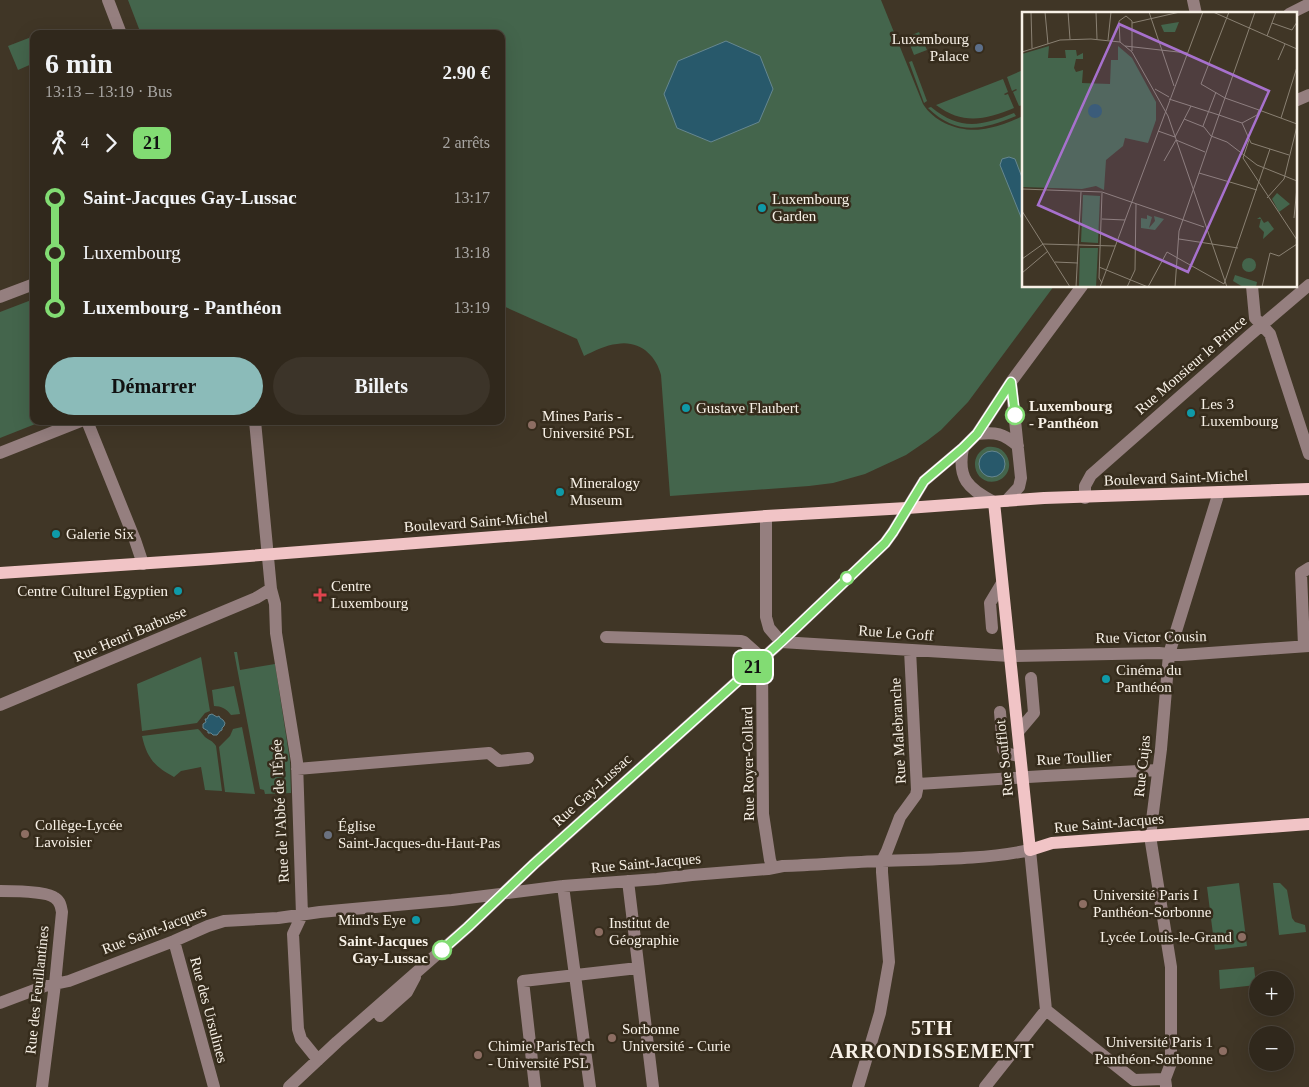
<!DOCTYPE html>
<html lang="fr">
<head>
<meta charset="utf-8">
<style>
  :root { --surface:#30281c; --page:#3c3429; --text:#f1f3f6; --muted:#a8a6a3; --line:#4b443b; --accent:#8bbbb9 }
  body { margin:0; font-family:"Times New Roman",serif; background:var(--page); color:var(--text); height:100vh; display:flex; flex-direction:column; font-size:19px; white-space:nowrap }
  * { box-sizing:border-box; margin:0 }
  p { font-size:16px; color:var(--muted) }
  .icon { flex:none; width:28px; height:28px; fill:none; stroke:currentColor; stroke-width:2; stroke-linecap:round; stroke-linejoin:round }
  .map { position:relative; flex:1; overflow:hidden }
  .panel { position:absolute; left:30px; top:30px; width:475px; height:395px; display:flex; flex-direction:column; background:var(--surface); border-radius:10px; box-shadow:0 5px 20px #0002,0 0 0 1px var(--line) }
  .panel>* { flex:none }
  .badge { padding:0 10px; border-radius:8px; font-size:18px; line-height:32px }
  .buttons { position:absolute; left:1249px; top:971px; display:grid; gap:10px }
  .buttons a { display:grid; place-items:center; width:45px; height:45px; border-radius:50%; background:var(--surface); box-shadow:0 5px 20px #0002,0 0 0 1px var(--line); font-size:25px }
  .map>.badge { position:absolute; translate:-50% -50%; box-shadow:0 0 0 2px #fff }
  .legs { display:flex; align-items:center; gap:8px; height:55px; padding:0 15px; font-size:16px }
  .legs p { margin-inline-start:auto }
  .head { display:flex; align-items:center; justify-content:space-between; height:85px; padding:0 15px }
  h1 { font-size:28px; font-weight:700; line-height:38px }
  .cta { display:flex; gap:10px; margin-top:auto; padding:10px 15px }
  .cta a { flex:1; height:58px; border-radius:30px; background:var(--accent); color:#111; font-size:20px; font-weight:700; line-height:58px; text-align:center }
  .cta a+a { background:var(--page); color:var(--text) }
  ul { padding:0 15px; list-style:none }
  li { display:flex; align-items:center; gap:18px; height:55px; font-size:19px }
  li i { display:grid; place-items:center; width:8px; height:100%; margin:0 6px; background:currentColor }
  li i::after { content:''; width:12px; height:12px; margin:-6px; border:4px solid; border-radius:50%; background:var(--surface) }
  li p { margin-inline-start:auto }
  li:first-child i { background:linear-gradient(#0000 50%,currentColor 0) }
  li:last-child i { background:linear-gradient(currentColor 50%,#0000 0) }
  .map>svg:first-child { display:block }
  .green { fill:#44654c; fill-rule:evenodd }
  .water { fill:#28596b; stroke:#668790 }
  .lines { fill:none; stroke-linecap:round; stroke-linejoin:round }
  .minor { stroke:#957f7f; stroke-width:12 }
  .major { stroke:#f1c4c6; stroke-width:12 }
  .line-1-casing { stroke:#fff; stroke-width:11 }
  .line-1 { stroke:#82dc73; stroke-width:8 }
  .service-dot { fill:#5c6f8a; stroke:#362c1c; stroke-width:2 }
  .culture-dot { fill:#0f9aa8; stroke:#362c1c; stroke-width:2 }
  .stop-1-dot { fill:#fff; stroke:#82dc73; stroke-width:2.5 }
  .education-dot { fill:#8d6e63; stroke:#362c1c; stroke-width:2 }
  .health-dot { fill:#e0444e; stroke:#362c1c; stroke-width:2 }
  .worship-dot { fill:#6b7280; stroke:#362c1c; stroke-width:2 }
  .labels { text-anchor:middle; stroke-width:5; stroke-linejoin:round; paint-order:stroke }
  .poi-label { font-size:15px; fill:#f8f1e7; stroke:#362c1c; text-anchor:start }
  .street-label { font-size:15px; fill:#f8f1e7; stroke:#362c1c }
  .stop-label { font-size:15px; font-weight:bold; fill:#f8f1e7; stroke:#362c1c; text-anchor:start }
  .district-label { font-size:20px; font-weight:bold; letter-spacing:1px; fill:#f8f1e7; stroke:#362c1c }
  .inset-road { fill:none; stroke:#8a8173; stroke-width:1 }
  .view { fill:#a771cd; fill-opacity:0.15; stroke:#a771cd; stroke-width:2.5 }
  .inset-edge { fill:none; stroke:#f8f1e7; stroke-width:2.5 }
</style>
</head>
<body>
<div class="map">
<svg width="1309" height="1087" viewBox="0 0 1309 1087">
  <rect width="100%" height="100%" fill="#403626"/>
  <path class="green" d="M128,0H881L923,104C936,125 966,134 989,128C1001,126 1012,121 1023,116V286H1054L968,402L941,430L928,440L906,455L865,474L833,483L809,486L670,496L661,375C656,355 639,340 617,344C606,345 594,351 584,356L577,339L501,305V34H141Z
    M919,32L927,50L914,55L907,37Z
    M34,36V63L18,70L8,46Z
    M912,61L927,101L924,103L909,62Z
    M1023,70V105L1019,106L1013,92L1017,90L1016,89L1012,91L1007,77Z
    M1003,79L1008,92L1004,94L1005,95L1008,94L1014,108C985,120 963,125 936,105Z
    M931,107C960,131 982,126 1014,113L1016,116C982,130 957,136 928,108Z
    M34,299V421H43L0,438V312Z
    M987,447C1010,443 1018,474 997,481C976,487 965,457 987,447ZM996,452L1003,458L1004,467C1001,474 997,477 989,477Z
    M234,652H237L240,670L275,664L290,761L291,793L265,794L264,790L260,789Z
    M201,657L210,711L205,713L197,723L142,731L137,684Z
    M234,686L240,714L231,715C227,709 221,706 214,706L212,690Z
    M242,727L255,794L225,792L219,747L230,736L233,729Z
    M198,729C201,731 202,734 205,737C210,741 212,740 216,746L222,791L205,790L201,767L181,771L174,777C154,766 147,758 142,736Z
    M1239,883L1247,946L1215,950L1207,887Z
    M1273,883H1280L1287,890L1292,918L1295,922L1305,925L1306,932L1279,935Z
    M1254,967L1256,985L1220,989L1219,970Z"/>
  <path class="water" d="M726,41L760,56L773,89L759,122L711,142L677,128L664,94L678,61Z
    M1009,157L1015,159L1023,180V222L1000,165L1002,159Z
    M979 464a13 13 0 1 1 26 0a13 13 0 1 1-26 0Z
    M212,714L217,717L219,716L220,718L223,720L225,723L224,726L222,728V730L220,731L217,735H213L211,733H208V731L203,728V724L206,722L205,719H207L209,715Z"/>
  <g class="lines">
    <path class="minor" d="M108,0L121,34
      M1193,0L1196,14
      M1289,14L1309,4
      M1295,101L1309,95
      M1252,286L1255,318L1270,334L1309,454
      M0,297L34,284
      M87,421L135,540L143,564
      M255,421L271,589L275,604L276,633L297,762L302,915L293,934L298,1029L301,1039L318,1060
      M977,434C996,432 1003,433 1018,446
      M963,448C957,478 968,489 994,502
      M0,453L81,421
      M1085,498V486L1091,475L1250,335L1309,285
      M1006,501L1019,487L1021,478L1011,382
      M766,516V617L769,628L781,642
      M992,628L990,603L1002,583
      M606,637L741,641L744,642L762,658L763,814L770,860L773,868
      M781,642L1010,656L1159,653L1181,655L1309,646
      M1304,646L1301,573L1309,568
      M0,705L256,598L271,589
      M1000,712L1003,749C1006,755 1014,755 1020,756
      M1018,732L1034,713L1031,678
      M297,769L489,753L499,761L528,758
      M918,784L1045,776L1158,770
      M628,881L653,1087
      M563,886L590,1087
      M0,891C12,891 47,891 55,898C60,901 61,906 62,912L55,984L42,1087
      M174,941L214,1087
      M0,1003L45,986L69,981L174,941L208,926L224,921L278,918L320,912L452,900L563,886L657,879L692,875L768,869L783,866C816,865 849,862 882,861C932,859 981,860 1030,850L1046,1010
      M1046,1010L1134,1080L1165,1079L1166,1086
      M380,1016L407,992L415,977
      M1165,1079L1171,1063V967L1150,836L1161,749L1169,654L1219,492
      M289,1087L337,1042L468,927L534,864L781,642L885,543L893,532L924,481L963,448L977,434L1011,382L1082,286
      M535,1087L523,981L638,968
      M858,1087L880,1013L889,962L882,872V861L887,851L900,817L916,795L917,790L910,650
      M985,1087L1046,1010"/>
    <path class="major" d="M994,502L1030,850L1052,843L1309,824
      M0,573L210,559L766,516L907,508L1044,498L1309,489"/>
  </g>
  <g class="lines">
    <defs>
      <path id="line-1" d="M442,950L468,927L534,864L781,642L885,543L893,532L924,481L963,448L977,434L1011,382L1015,415"/>
    </defs>
    <use href="#line-1" class="line-1-casing"/>
    <use href="#line-1" class="line-1"/>
  </g>
  <circle class="service-dot" cx="979" cy="48" r="5"/>
  <g class="culture-dot">
    <circle cx="762" cy="208" r="5"/>
    <circle cx="686" cy="408" r="5"/>
    <circle cx="1191" cy="413" r="5"/>
    <circle cx="560" cy="492" r="5"/>
    <circle cx="56" cy="534" r="5"/>
    <circle cx="178" cy="591" r="5"/>
    <circle cx="1106" cy="679" r="5"/>
    <circle cx="416" cy="920" r="5"/>
  </g>
  <g class="stop-1-dot">
    <circle cx="1015" cy="415" r="9"/>
    <circle cx="847" cy="578" r="6"/>
    <circle cx="442" cy="950" r="9"/>
  </g>
  <g class="education-dot">
    <circle cx="532" cy="425" r="5"/>
    <circle cx="25" cy="834" r="5"/>
    <circle cx="1083" cy="904" r="5"/>
    <circle cx="599" cy="932" r="5"/>
    <circle cx="1242" cy="937" r="5"/>
    <circle cx="612" cy="1038" r="5"/>
    <circle cx="1223" cy="1051" r="5"/>
    <circle cx="478" cy="1055" r="5"/>
  </g>
  <path class="health-dot" d="M317.5 587.5h5v5h5v5h-5v5h-5v-5h-5v-5h5z"/>
  <circle class="worship-dot" cx="328" cy="835" r="5"/>
  <g class="labels">
    <g class="poi-label">
      <text x="969" y="44" text-anchor="end">Luxembourg<tspan x="969" dy="17">Palace</tspan></text>
      <text x="772" y="204">Luxembourg<tspan x="772" dy="17">Garden</tspan></text>
      <text x="1201" y="409">Les 3<tspan x="1201" dy="17">Luxembourg</tspan></text>
      <text x="696" y="413">Gustave Flaubert</text>
      <text x="542" y="421">Mines Paris -<tspan x="542" dy="17">Université PSL</tspan></text>
      <text x="570" y="488">Mineralogy<tspan x="570" dy="17">Museum</tspan></text>
      <text x="66" y="539">Galerie Six</text>
      <text x="331" y="591">Centre<tspan x="331" dy="17">Luxembourg</tspan></text>
      <text x="168" y="596" text-anchor="end">Centre Culturel Egyptien</text>
      <text x="1116" y="675">Cinéma du<tspan x="1116" dy="17">Panthéon</tspan></text>
      <text x="35" y="830">Collège-Lycée<tspan x="35" dy="17">Lavoisier</tspan></text>
      <text x="338" y="831">Église<tspan x="338" dy="17">Saint-Jacques-du-Haut-Pas</tspan></text>
      <text x="1093" y="900">Université Paris I<tspan x="1093" dy="17">Panthéon-Sorbonne</tspan></text>
      <text x="406" y="925" text-anchor="end">Mind's Eye</text>
      <text x="609" y="928">Institut de<tspan x="609" dy="17">Géographie</tspan></text>
      <text x="1232" y="942" text-anchor="end">Lycée Louis-le-Grand</text>
      <text x="622" y="1034">Sorbonne<tspan x="622" dy="17">Université - Curie</tspan></text>
      <text x="1213" y="1047" text-anchor="end">Université Paris 1<tspan x="1213" dy="17">Panthéon-Sorbonne</tspan></text>
      <text x="488" y="1051">Chimie ParisTech<tspan x="488" dy="17">- Université PSL</tspan></text>
    </g>
    <g class="street-label">
      <text transform="translate(1191 365) rotate(-41)" y="5">Rue Monsieur le Prince</text>
      <text transform="translate(1176 478) rotate(-2)" y="5">Boulevard Saint-Michel</text>
      <text transform="translate(476 522) rotate(-4)" y="5">Boulevard Saint-Michel</text>
      <text transform="translate(896 633) rotate(4)" y="5">Rue Le Goff</text>
      <text transform="translate(130 634) rotate(-23)" y="5">Rue Henri Barbusse</text>
      <text transform="translate(1151 637) rotate(-1)" y="5">Rue Victor Cousin</text>
      <text transform="translate(898 731) rotate(-93)" y="5">Rue Malebranche</text>
      <text transform="translate(1004 758) rotate(-96)" y="5">Rue Soufflot</text>
      <text transform="translate(1074 758) rotate(-3)" y="5">Rue Toullier</text>
      <text transform="translate(748 764) rotate(-91)" y="5">Rue Royer-Collard</text>
      <text transform="translate(1142 766) rotate(-84)" y="5">Rue Cujas</text>
      <text transform="translate(592 790) rotate(-42)" y="5">Rue Gay-Lussac</text>
      <text transform="translate(280 811) rotate(-93)" y="5">Rue de l'Abbé de l'Épée</text>
      <text transform="translate(1109 823) rotate(-5)" y="5">Rue Saint-Jacques</text>
      <text transform="translate(646 863) rotate(-5)" y="5">Rue Saint-Jacques</text>
      <text transform="translate(154 930) rotate(-21)" y="5">Rue Saint-Jacques</text>
      <text transform="translate(37 990) rotate(-84)" y="5">Rue des Feuillantines</text>
      <text transform="translate(209 1010) rotate(75)" y="5">Rue des Ursulines</text>
    </g>
    <g class="stop-label">
      <text x="1029" y="411">Luxembourg<tspan x="1029" dy="17">- Panthéon</tspan></text>
      <text x="428" y="946" text-anchor="end">Saint-Jacques<tspan x="428" dy="17">Gay-Lussac</tspan></text>
    </g>
    <g class="district-label">
      <text x="932" y="1035">5TH<tspan x="932" dy="23">ARRONDISSEMENT</tspan></text>
    </g>
  </g>
  <g transform="translate(1022 12)">
    <rect width="275" height="275" fill="#403626"/>
    <path d="M157,10L153,20H142L139,13ZM27,34L26,46H44L43,38H54L55,44L61,41V47H54L52,56L54,60L61,58L60,71L88,72L89,48H96V34L110,46L134,90V108L126,131L103,126L101,134L84,148L82,178L74,174L60,177L0,175V42ZM255,181L268,192L257,200L250,187ZM61,183L78,184L76,231L59,230ZM125,203L130,205L127,216L133,209L132,204L142,207L133,218L119,216V206L125,207ZM238,205L242,211L246,209L252,217L241,227L242,220L237,215L239,207H235L232,215L235,207ZM58,236H76L74,275H57ZM220 253a7 7 0 1 1 14 0a7 7 0 1 1-14 0ZM213,263L235,270L234,275H221L211,269Z" fill="#44654c"/>
    <path d="M66 99a7 7 0 1 1 14 0a7 7 0 1 1-14 0Z" fill="#28596b"/>
    <path class="inset-road" d="M9,0L10,36M23,0L26,32M46,0L48,27M74,0L75,27M127,0L152,74M191,0L275,37M207,0L179,72L203,86L237,98M104,4L110,9V39M110,11L158,0M250,11L270,18L275,10M245,24L254,0M86,28L89,0M98,30L97,9L104,4M103,34L165,41M0,40L38,28L69,27L98,30L110,40L146,104L205,275M256,48L263,32M133,77L147,85M147,87L197,103L233,0M259,106L275,55M162,107L182,115L189,124L205,130L235,153L275,169M220,111L229,131L267,143M220,111L235,103L237,98L275,112M181,114L194,80M136,119L153,125M153,125L169,94M227,128L221,146L275,228M142,149L154,128L183,140M177,161L235,178M0,177L80,180L182,215M245,186L262,167L275,114M0,199L48,275M272,206L275,175M80,207L103,208M157,227L216,236M21,232L93,234M0,247L21,232M33,250L56,251M77,255L126,275M0,261L26,239M80,271L77,266L80,181M202,272L248,137M54,275L59,180M78,275L181,0M105,275L113,258L114,192M126,275L145,240L202,272M153,275L157,219L197,103L220,111M240,275L248,241L257,244L275,232"/>
    <path class="view" d="M97,12L247,79L166,260L16,193Z"/>
    <rect width="275" height="275" class="inset-edge"/>
  </g>
</svg>
<div class="buttons">
<a>+</a>
<a>−</a>
</div>
<b class="badge" style="left:753px;top:667px;background:#82dc73;color:#111">21</b>
<section class="panel">
<div class="head"><div><h1>6 min</h1><p>13:13 – 13:19 · Bus</p></div><b>2.90 €</b></div>
<div class="legs"><svg class="icon" aria-label="walk" viewBox="0 0 24 24"><circle cx="13" cy="4" r="2"/><path d="M13 8l-2 6 4 7M11 14l-3 7M7 12l3-4h3l4 4"/></svg>4<svg class="icon" aria-label="forward" viewBox="0 0 24 24"><path d="M9 5l7 7-7 7"/></svg><b class="badge" style="background:#82dc73;color:#111">21</b><p>2 arrêts</p></div>
<ul>
<li><i style="color:#82dc73"></i><b>Saint-Jacques Gay-Lussac</b><p>13:17</p></li>
<li><i style="color:#82dc73"></i><span>Luxembourg</span><p>13:18</p></li>
<li><i style="color:#82dc73"></i><b>Luxembourg - Panthéon</b><p>13:19</p></li>
</ul>
<div class="cta"><a>Démarrer</a><a>Billets</a></div>
</section>
</div>
</body>
</html>
